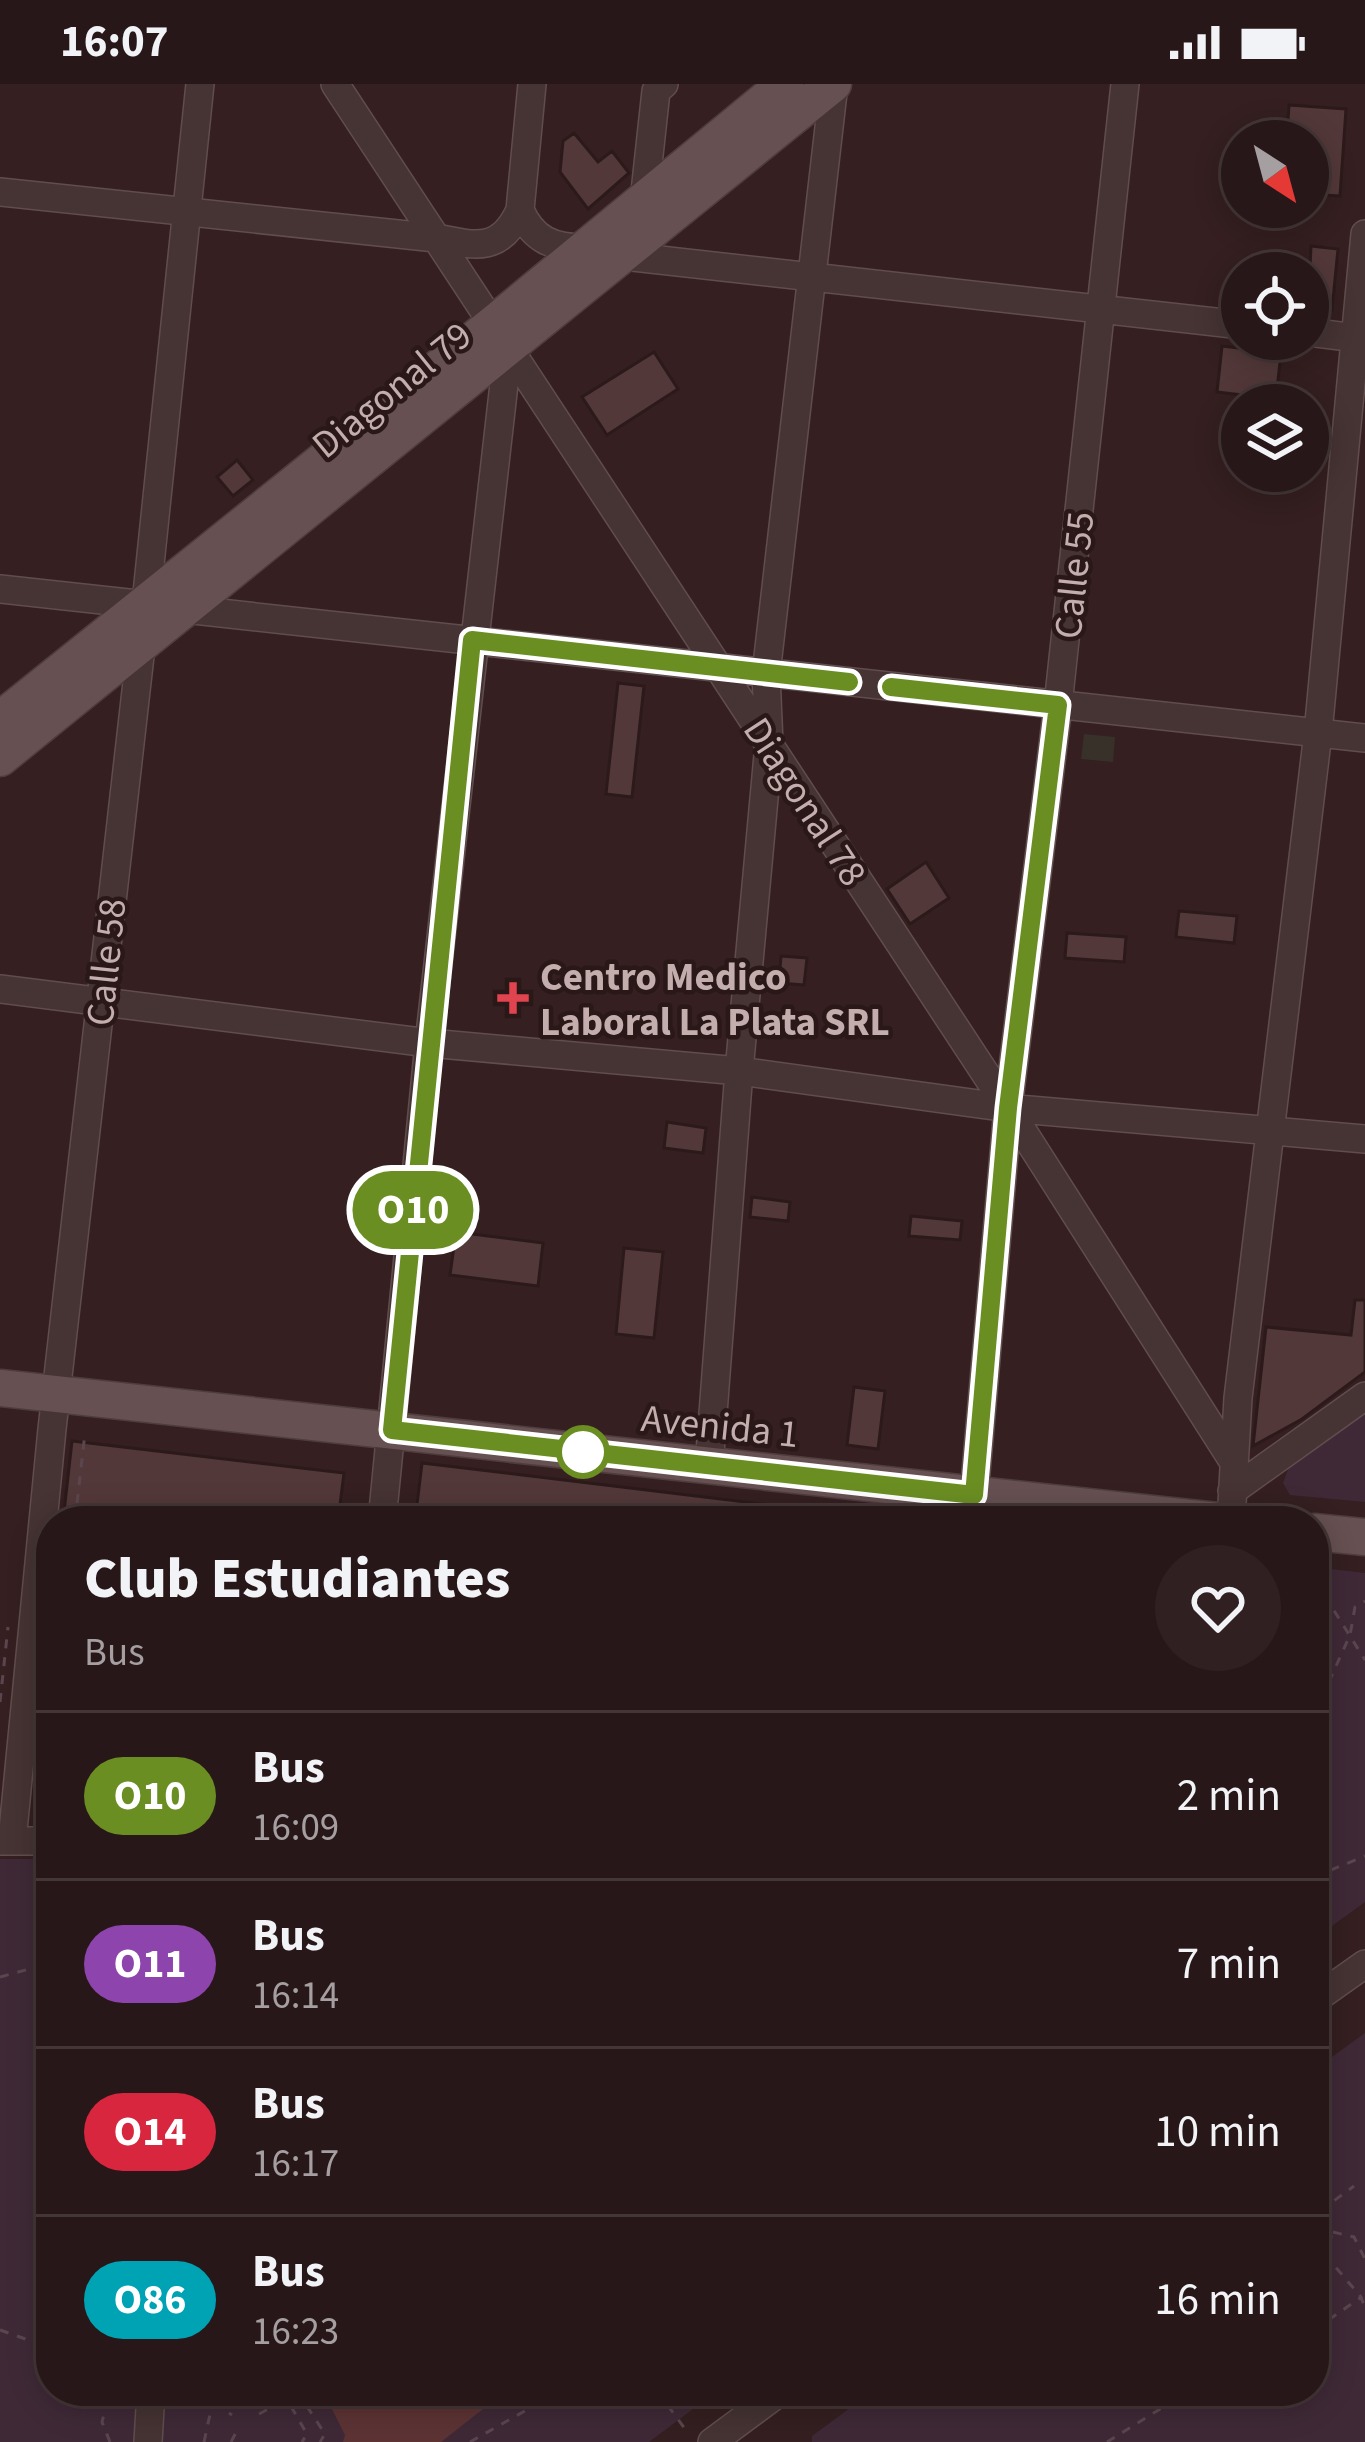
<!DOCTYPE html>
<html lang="en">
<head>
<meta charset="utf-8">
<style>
  :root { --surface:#281718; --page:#302021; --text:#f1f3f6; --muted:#a59fa2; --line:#443637 }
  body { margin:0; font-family:"Source Sans 3",sans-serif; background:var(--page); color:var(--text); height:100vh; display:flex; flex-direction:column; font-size:45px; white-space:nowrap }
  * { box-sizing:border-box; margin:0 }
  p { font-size:39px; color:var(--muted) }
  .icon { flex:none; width:66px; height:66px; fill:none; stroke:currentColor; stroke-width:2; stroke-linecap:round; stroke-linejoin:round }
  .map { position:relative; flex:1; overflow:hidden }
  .side { position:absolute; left:36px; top:1422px; width:1293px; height:900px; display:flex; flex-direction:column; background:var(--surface); border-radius:48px; box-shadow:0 6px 30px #0003,0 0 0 3px var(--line) }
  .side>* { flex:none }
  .badge { padding:0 24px; border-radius:39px; font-size:42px; line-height:78px }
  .needle { width:78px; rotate:144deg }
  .fabs { position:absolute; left:1221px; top:36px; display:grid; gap:24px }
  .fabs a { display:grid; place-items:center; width:108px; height:108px; border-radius:50%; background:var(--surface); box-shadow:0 6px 30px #0003,0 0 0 3px var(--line); font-size:60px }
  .map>.badge { position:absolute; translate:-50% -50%; box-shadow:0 0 0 6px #fff }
  .round { display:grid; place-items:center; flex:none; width:126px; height:126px; border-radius:63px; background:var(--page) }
  .summary { display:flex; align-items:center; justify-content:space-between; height:204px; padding:0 48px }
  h1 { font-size:57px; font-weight:800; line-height:90px }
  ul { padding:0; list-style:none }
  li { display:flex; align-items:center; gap:36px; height:168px; padding:0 48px; border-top:3px solid var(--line) }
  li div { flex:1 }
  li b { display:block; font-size:45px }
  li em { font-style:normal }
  li .badge { min-width:132px; font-weight:700; text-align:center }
  .status { display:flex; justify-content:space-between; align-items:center; height:84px; padding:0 60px; background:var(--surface); direction:ltr }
  .status svg { height:33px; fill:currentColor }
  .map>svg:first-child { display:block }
  .medical { fill:#37312a }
  .green { fill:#3f2937 }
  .water { fill:#5d3334 }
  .building { fill:#533839; stroke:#2c1a1a; stroke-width:3 }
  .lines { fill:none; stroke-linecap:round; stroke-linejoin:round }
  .minor-casing { stroke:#614d4d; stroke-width:30 }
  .major-casing { stroke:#4f3c3c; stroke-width:39 }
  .path { stroke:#5b464f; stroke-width:3; stroke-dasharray:9 9; stroke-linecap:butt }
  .minor { stroke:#463333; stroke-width:27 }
  .major { stroke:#665051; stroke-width:36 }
  .line-casing { stroke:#fff; stroke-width:27 }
  .line { stroke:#6b8e23; stroke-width:18 }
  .health-dot { fill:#e0444e; stroke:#2a1819; stroke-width:4.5 }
  .stop-dot { fill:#fff; stroke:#6b8e23; stroke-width:6 }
  .labels { text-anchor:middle; stroke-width:9; stroke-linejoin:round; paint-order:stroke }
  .street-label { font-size:39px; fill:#c3adad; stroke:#2a1819 }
  .poi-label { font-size:39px; font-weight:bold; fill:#c3adad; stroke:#2a1819; text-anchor:start }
</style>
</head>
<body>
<div class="status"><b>16:07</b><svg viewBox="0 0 49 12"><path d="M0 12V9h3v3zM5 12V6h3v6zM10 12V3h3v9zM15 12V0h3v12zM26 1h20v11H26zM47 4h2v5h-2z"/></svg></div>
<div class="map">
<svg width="1365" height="2358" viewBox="0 0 1365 2358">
  <rect width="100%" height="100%" fill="#351f20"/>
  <path class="medical" d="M1084,650L1115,653L1113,678L1081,675Z"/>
  <path class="green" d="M1365,1326V1418L1290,1411L1283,1399L1289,1383Z
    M1314,1483L1365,1489V1818L1314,1855Z
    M0,1775H51V2307H717L649,2358H0Z
    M1365,1949V2358H812V2352L873,2307H1314V1986Z"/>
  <path class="water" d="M323,2307H506L441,2358H343L345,2351Z"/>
  <path class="building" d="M1289,21L1346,25L1340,112L1308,110V52L1287,51Z
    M574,49L598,78L612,67L629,89L588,125L560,88L563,57Z
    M1311,162L1338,165L1332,226L1308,223Z
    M1222,262L1281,269L1276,315L1217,308Z
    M654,268L678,305L607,351L582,313Z
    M237,376L253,396L233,412L217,393Z
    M618,599L644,602L632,713L606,710Z
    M926,778L949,814L910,840L887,805Z
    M1179,827L1237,832L1234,859L1176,853Z
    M1067,849L1126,853L1124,878L1065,874Z
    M781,872L807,874L804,901L779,899Z
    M667,1038L706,1044L703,1069L664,1064Z
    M752,1113L790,1118L788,1137L750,1133Z
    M911,1132L962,1137L960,1156L909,1152Z
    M456,1148L543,1159L538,1202L450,1191Z
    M624,1164L663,1168L654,1254L616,1250Z
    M1355,1216H1365V1288L1302,1335L1253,1362L1266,1243L1351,1251Z
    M854,1303L885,1307L878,1365L847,1361Z
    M72,1357L344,1389L338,1437H63Z
    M422,1379L821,1427V1437H415Z
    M44,1614L51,1615V1702L36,1700Z"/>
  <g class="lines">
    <defs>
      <path id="minor" d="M335,0L1008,1024L1233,1377
        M0,108L436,154C475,162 501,169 520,126L532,0
        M644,117L656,7L664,0
        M520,126C533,156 553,164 585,164
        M624,172L1242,241
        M1308,248L1365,255
        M0,505L1365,654
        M0,905L429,959L739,987L1008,1024L1365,1055
        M709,1382L739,987L769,660L766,590L834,0
        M1232,1407L1365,1312
        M974,1411L1008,1024L1058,621L1125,0
        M382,1437L429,959L508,265
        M1231,1437L1238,1314L1318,649L1365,150
        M0,1757H51
        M12,1757L52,1345L146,519L200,0
        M1314,1916L1365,1880
        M148,2358L151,2307
        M712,2358L781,2307"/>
      <path id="major" d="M0,636L492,241L785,0
        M0,674L833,0
        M0,1304L1217,1437
        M1314,1448L1365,1453"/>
    </defs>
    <use href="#minor" class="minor-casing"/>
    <use href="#major" class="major-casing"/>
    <path class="path" d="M75,1437L85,1349
      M1323,1476V1509L1365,1576
      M0,1618L8,1543
      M1314,1631L1350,1551L1355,1523L1365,1517
      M40,1733L51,1640
      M1314,1793L1365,1772
      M0,1893L51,1879
      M1314,2121L1332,2148L1327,2173L1361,2213L1365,2224
      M1320,2127L1354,2102
      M1333,2148L1354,2153L1365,2175
      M0,2246L51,2264
      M1314,2246L1360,2214
      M249,2307L252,2319
      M282,2307L307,2350L302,2358
      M297,2307L325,2350L320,2358
      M657,2307L688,2349
      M214,2319L232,2331
      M259,2330L285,2316
      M110,2358L102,2338L110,2307
      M204,2358L214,2312L220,2307
      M231,2358L239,2343
      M470,2358L560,2307
      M1107,2358L1189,2307"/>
    <use href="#minor" class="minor"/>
    <use href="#major" class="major"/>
  </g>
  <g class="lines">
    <defs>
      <path id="line" d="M849,598L472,556L392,1346L974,1411L1008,1024L1058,621L891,603"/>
    </defs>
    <use href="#line" class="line-casing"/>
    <use href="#line" class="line"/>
  </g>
  <path class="health-dot" d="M507 896h12v12h12v12h-12v12h-12v-12h-12v-12h12z"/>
  <circle class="stop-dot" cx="583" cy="1368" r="24"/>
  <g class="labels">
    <g class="street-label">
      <text transform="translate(391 305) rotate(-39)" y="14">Diagonal 79</text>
      <text transform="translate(1073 491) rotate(-84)" y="14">Calle 55</text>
      <text transform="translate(806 717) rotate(57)" y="14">Diagonal 78</text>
      <text transform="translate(105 878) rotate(-84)" y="14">Calle 58</text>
      <text transform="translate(720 1341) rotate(6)" y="14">Avenida 1</text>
    </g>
    <g class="poi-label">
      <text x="540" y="906">Centro Medico<tspan x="540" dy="45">Laboral La Plata SRL</tspan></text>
    </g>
  </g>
</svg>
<div class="fabs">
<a><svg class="needle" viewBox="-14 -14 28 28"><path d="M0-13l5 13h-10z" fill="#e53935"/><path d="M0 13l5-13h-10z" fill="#a59fa2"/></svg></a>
<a><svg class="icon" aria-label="locate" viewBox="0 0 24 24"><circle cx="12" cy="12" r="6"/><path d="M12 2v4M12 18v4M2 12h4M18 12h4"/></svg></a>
<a><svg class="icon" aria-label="layers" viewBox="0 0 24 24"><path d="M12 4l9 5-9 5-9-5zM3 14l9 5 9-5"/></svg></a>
</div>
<b class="badge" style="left:413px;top:1126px;background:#6b8e23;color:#fff">O10</b>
<section class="side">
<div class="summary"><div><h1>Club Estudiantes</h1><p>Bus</p></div><a class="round"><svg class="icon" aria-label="heart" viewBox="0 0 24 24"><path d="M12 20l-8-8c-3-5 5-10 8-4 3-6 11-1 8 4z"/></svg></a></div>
<ul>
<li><span class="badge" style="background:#6b8e23;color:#fff">O10</span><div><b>Bus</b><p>16:09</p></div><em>2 min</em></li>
<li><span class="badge" style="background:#8e44ad;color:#fff">O11</span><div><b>Bus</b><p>16:14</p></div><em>7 min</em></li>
<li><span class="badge" style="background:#d7263d;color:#fff">O14</span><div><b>Bus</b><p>16:17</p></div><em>10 min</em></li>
<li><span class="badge" style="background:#00a3b4;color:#fff">O86</span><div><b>Bus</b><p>16:23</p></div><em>16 min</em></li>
</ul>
</section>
</div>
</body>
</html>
